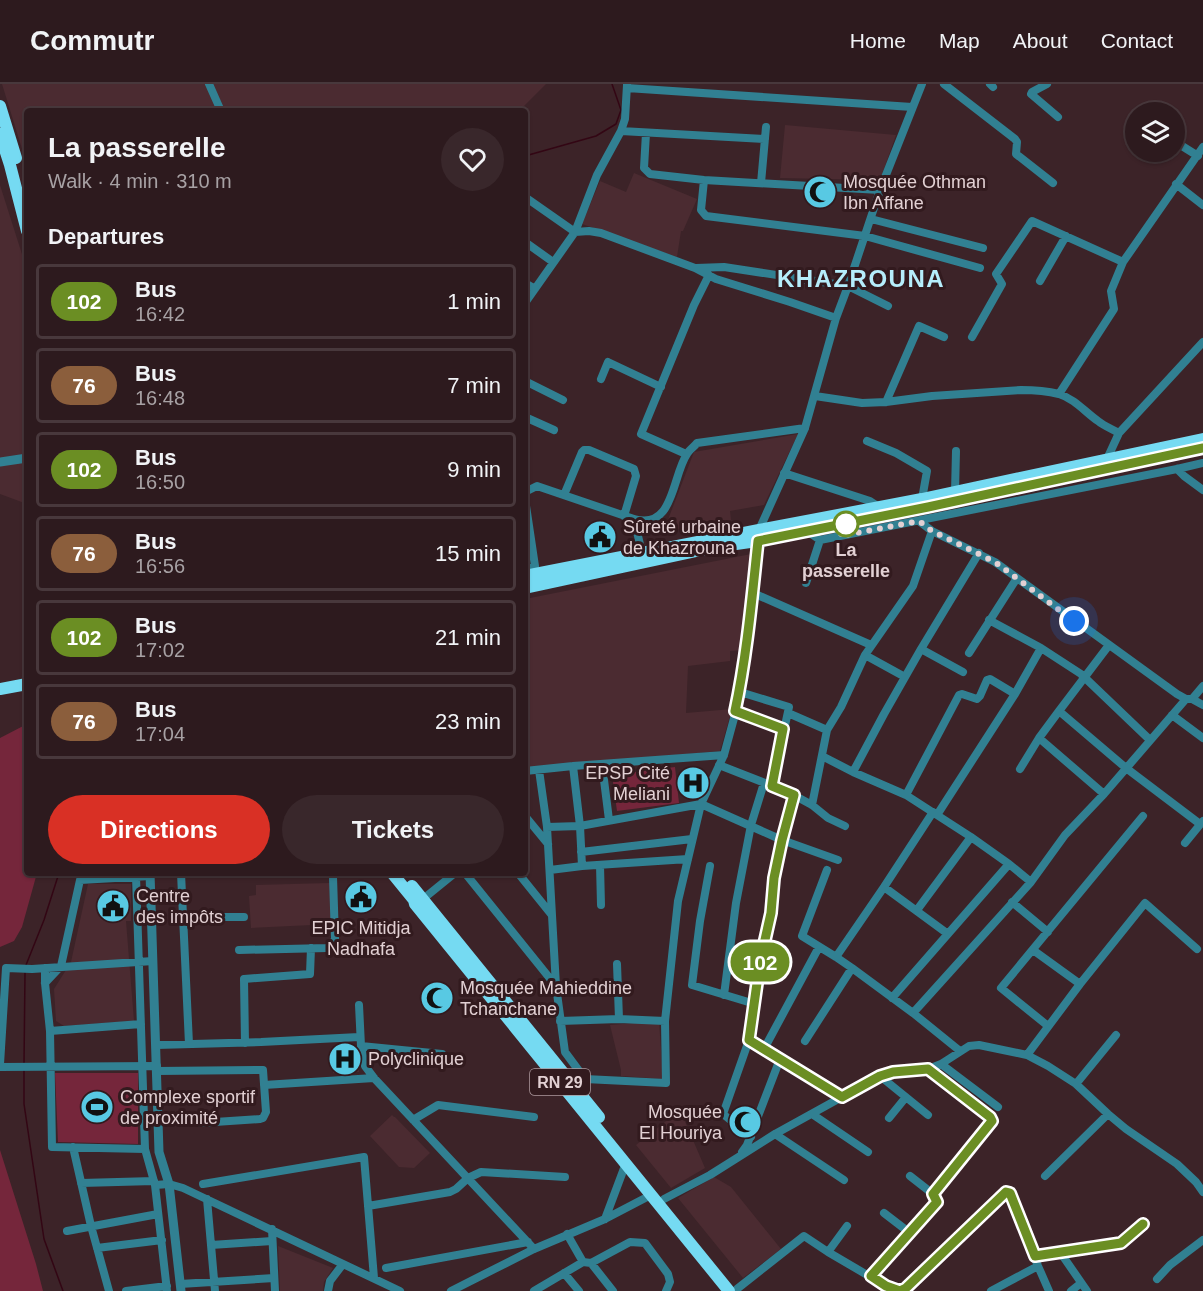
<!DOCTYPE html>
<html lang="en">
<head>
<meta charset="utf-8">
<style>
  :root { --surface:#2d1a1e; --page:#39272b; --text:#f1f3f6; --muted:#a7a1a4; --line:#48383c; --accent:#d93025 }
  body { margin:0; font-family:Arial,sans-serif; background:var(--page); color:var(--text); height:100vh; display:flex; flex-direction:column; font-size:22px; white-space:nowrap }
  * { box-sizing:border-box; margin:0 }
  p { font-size:20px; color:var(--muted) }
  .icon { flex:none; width:33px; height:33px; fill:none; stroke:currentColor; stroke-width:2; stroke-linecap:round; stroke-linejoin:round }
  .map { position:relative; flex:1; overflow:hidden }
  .drawer { position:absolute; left:24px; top:24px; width:504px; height:768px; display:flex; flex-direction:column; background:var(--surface); border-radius:6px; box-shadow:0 2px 4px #0004,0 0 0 2px var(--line) }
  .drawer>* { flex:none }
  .badge { padding:0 12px; border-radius:20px; font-size:21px; line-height:39px }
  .buttons { position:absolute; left:1125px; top:18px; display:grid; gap:12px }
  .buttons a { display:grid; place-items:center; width:60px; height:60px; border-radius:50%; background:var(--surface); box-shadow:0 2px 4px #0004,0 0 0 2px var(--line); font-size:30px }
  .you { position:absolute; width:30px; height:30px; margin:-15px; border:4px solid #fff; border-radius:50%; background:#1a73e8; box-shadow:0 0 0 9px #1a73e833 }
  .map>.badge { position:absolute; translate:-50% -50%; box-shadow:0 0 0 3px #fff }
  h2 { padding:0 24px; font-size:22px; line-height:54px }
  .round { display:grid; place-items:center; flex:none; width:63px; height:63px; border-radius:32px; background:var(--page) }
  .overview { display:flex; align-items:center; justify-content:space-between; height:102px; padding:0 24px }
  h1 { font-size:28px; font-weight:600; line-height:45px }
  .action { display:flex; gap:12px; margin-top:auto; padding:12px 24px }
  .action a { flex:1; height:69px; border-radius:36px; background:var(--accent); color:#fff; font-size:24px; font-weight:600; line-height:69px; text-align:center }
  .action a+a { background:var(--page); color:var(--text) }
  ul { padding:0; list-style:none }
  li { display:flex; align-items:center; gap:18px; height:75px; margin:0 12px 9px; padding:0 12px; border:3px solid var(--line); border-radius:6px }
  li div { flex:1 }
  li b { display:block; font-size:22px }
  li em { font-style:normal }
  li .badge { min-width:66px; font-weight:700; text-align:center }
  header { display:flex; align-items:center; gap:36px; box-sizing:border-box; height:84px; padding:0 30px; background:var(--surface); border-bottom:2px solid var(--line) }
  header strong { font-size:28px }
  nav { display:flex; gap:33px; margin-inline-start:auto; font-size:21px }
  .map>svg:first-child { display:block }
  .built { fill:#4b2b31 }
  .green { fill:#75263b }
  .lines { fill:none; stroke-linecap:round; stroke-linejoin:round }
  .stream { stroke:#330614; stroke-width:1.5 }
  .minor { stroke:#318092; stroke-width:8 }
  .tertiary { stroke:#318092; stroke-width:9 }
  .trunk { stroke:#75daf2; stroke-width:12 }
  .line-casing { stroke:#fff; stroke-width:14 }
  .line { stroke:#6b8e23; stroke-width:9 }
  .walk { stroke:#e2d0d3; stroke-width:6; stroke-dasharray:0 10.8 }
  .stop-dot { fill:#fff; stroke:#6b8e23; stroke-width:3 }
  .labels { text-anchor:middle; stroke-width:6; stroke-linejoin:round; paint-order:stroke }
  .shield { fill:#321a1e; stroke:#ad999d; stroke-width:1.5 }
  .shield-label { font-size:16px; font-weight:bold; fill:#e2d0d3 }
  .poi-label { font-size:18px; fill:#e2d0d3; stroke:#321a1e; text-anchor:start }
  .stop-label { font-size:18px; font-weight:bold; fill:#e2d0d3; stroke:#321a1e }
  .district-label { font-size:24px; font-weight:bold; letter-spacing:1.5px; fill:#b5edfb; stroke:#321a1e }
</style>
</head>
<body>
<header>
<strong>Commutr</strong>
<nav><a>Home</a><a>Map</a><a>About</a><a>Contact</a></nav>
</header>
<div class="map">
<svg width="1203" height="1207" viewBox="0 0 1203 1207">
  <rect width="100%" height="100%" fill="#3c2328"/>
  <path class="built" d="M2,0H546L519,27H27V81Z
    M785,41L896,51L880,96L780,94Z
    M634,89L697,115L683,147H681L677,173L582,140L600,97L626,108Z
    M0,101L27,186V420L0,410Z
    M798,350L764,421L730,427L731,436L665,447L669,433L694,368Z
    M751,470L746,503L750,506L744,566L730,567V577L688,582L686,629L732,625L720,667L525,685V515Z
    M330,799L333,840L251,844L249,812L256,811V801Z
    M88,800H131V837H126L134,937L64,942L56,937L54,905L71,878Z
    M659,937L663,995L621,992V986L610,941Z
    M358,962L359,988L333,989L332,963Z
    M680,1026L705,1084L671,1104L636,1061Z
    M392,1031L394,1033H395L430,1069L414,1084L399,1083L370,1052Z
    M714,1093L731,1103L781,1165L743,1194L678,1114Z
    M278,1162L333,1184L324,1198L323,1207H280Z"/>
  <path class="green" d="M27,640V789H37L22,843L14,857L0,863V654Z
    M675,683L679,719L617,727L612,691Z
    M55,989H138V1060L58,1058Z
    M0,1066L36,1180L43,1207H0Z"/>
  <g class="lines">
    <path class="stream" d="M525,72L596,52L616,40L621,26L612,0
      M26,881L44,836L59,789
      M24,980L25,889
      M24,985V1020L44,1155L63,1207"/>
    <path class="minor" d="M209,0L221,27
      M944,0L1015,55L1017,58L1016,70L1053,99
      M990,0L993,3
      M1047,0L1032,8L1031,10L1058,33
      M627,4L912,23
      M621,47L765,55
      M646,49L644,84L650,90L704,96L880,106
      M1174,57L1198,72
      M704,96L701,126L706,132L865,152L980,184
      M761,99L766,43
      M1176,100L1203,121
      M525,113L575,148L589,147L601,149L695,184L716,195L790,218L836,234
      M871,135L983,164
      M525,158L553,178
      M696,184L724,183L848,202L888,222
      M1040,197L1066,152
      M525,199L535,205
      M525,219L575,148L597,91L621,47L625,35L627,1
      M972,253L1002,200L996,190L1032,137L1123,178
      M601,295L608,278L661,303
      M525,297L563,316
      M1059,310L1114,225L1111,207L1123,178L1203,63
      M815,312L862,319L886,318L932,312L1021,306C1033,306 1047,307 1059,310C1075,315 1085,328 1098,337C1104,342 1112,345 1119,349
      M886,318L919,242L944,253
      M525,333L554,346
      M867,357L896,369L927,387L922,415
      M686,370L641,350L694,221L709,191
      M1107,375L1119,349L1203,258
      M1177,385L1184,392L1203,406
      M784,389L870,417L879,423
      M525,408L537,402L634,435C674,447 672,392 687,370C689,366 694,363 697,359L805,344
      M955,408L956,367
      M564,411L582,368L584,366H589L634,385L636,392L624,432
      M525,415L535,482L525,485
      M634,435L642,469
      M919,437L932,447L995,478L1177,610L1186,615H1192L1203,621
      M807,447L820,456L1177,385L1203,379
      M806,499L820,456
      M753,509L871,561
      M989,536L1041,564L1081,590L1150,656
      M969,569L1017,494
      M865,571L905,593
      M963,588L921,565L979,469
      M740,608L789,623L772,702
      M1192,615L1203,602
      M736,627L783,645
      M1059,627L1109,561
      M788,629L827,646
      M1172,631L1203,654
      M1039,654L1104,710
      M822,672L853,688L906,711L971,753L1009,780L1031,798
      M602,680L609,736
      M719,681L788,708L812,721L828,734L845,742
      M1020,685L1039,654L1059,627L1126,684L1200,740
      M539,686L547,743L556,902L565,968L585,995
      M525,687L573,682L724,671
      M853,688L884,630L921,565
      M906,711L959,611L962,610L977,615L980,612L987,596L990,595L1015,610
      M812,721L827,646L841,623L865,571L913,502L932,447
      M937,731L1015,610L1041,564
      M525,732L548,760
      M547,743L580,742L573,682
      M1185,759L1203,737
      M581,768L692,755
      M600,781L601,821
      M582,782L580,742L701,720L782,756L838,776
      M710,782L700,837L692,901L755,920
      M550,786L582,782L688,775
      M827,786L802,852L836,873L852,884L913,929L960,967
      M181,789L189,960
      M465,789L556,902
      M518,789L551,830
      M136,792L145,1065L155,1101L167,1207
      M884,803L948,850
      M423,815L455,789
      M1012,818L1048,848
      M917,826L971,753
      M183,833H244
      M239,866L327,864L332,860L335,855L333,793L331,789
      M1033,866L1080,900
      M836,873L884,803L933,728
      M617,880L619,935
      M45,884V899L50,947L52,1063L145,1065
      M45,899L61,882L80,796L150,792
      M724,911L736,819L751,741L764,699
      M892,914L1009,780
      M359,921L361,962L365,982L374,994L534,1165
      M913,929L1031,798L1065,751L1104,710L1186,615
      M560,937L619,935L665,937
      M1048,942L1001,904L1143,732
      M50,947L141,940
      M749,956L842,1013
      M805,957L852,884
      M245,959L244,895L310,890L311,864
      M156,961L261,958L359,953
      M361,962L442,970
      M764,965L819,863
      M1027,971L1080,900L1145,819L1197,865
      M0,980L6,884L32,885L153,877
      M941,980L998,1023
      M0,983L157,982
      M157,987L263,986L266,1028L263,1034L260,1035L200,1039
      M880,992L928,1031
      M585,995L666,999L665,937L678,817L701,720L724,671L736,627L740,608L753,509L759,446L805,344L836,234L848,202L880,106L922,0
      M1076,1000L1116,951
      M264,1001L374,994
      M812,1030L868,1068
      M889,1034L906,1013
      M413,1036L438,1021L534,1033
      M775,1050L844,1096
      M751,1053L723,1030L749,956L760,877L771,829L774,794L782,756L794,711
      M73,1063L91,1142L109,1207
      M742,1068L747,1061L780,975
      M910,1092L933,1110
      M1045,1092L1108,1030
      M81,1099L154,1097
      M203,1100L364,1073L374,1194
      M155,1101L169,1100L183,1104L400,1207
      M207,1115L215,1207
      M664,1115L710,1091L775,1050L880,992L893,988L928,985L941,980L969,962L979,961L1027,971L1048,982L1076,1000L1108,1030L1126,1045L1177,1080L1196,1098L1203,1108
      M368,1122L450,1108L456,1105L468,1094L481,1088L565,1093
      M884,1129L910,1149
      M605,1135L626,1079
      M272,1145L275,1207
      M67,1147L158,1130
      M567,1150L583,1178
      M211,1161L272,1157
      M97,1164L162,1156
      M828,1168L847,1142
      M1060,1168L1087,1207
      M1035,1172L1121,1159L1143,1141
      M591,1179L630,1158L645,1159L668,1190L670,1198L666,1207
      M386,1184L528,1158
      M564,1189L579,1207
      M871,1193L937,1118L933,1110L992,1037L990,1033L928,985
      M1157,1195L1170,1181L1203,1156
      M180,1200L274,1194
      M737,1205L804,1152L828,1168L886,1202L900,1207
      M126,1207L167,1202
      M328,1207L330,1197L343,1180
      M451,1207L534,1165L605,1135L651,1111
      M534,1207L583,1178L591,1179L613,1207
      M899,1207L906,1204L1006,1108L1010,1109L1038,1182L1049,1207
      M991,1207L1038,1182
      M1071,1207L1081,1199"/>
    <path class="tertiary" d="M0,378L27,374
      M150,789L159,1068L169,1100L181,1207"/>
    <path class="trunk" d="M0,22L16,74
      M0,50L10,81L27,147
      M525,492L759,446L922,415L1203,355
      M525,504L715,463L757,457L928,423L1203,364
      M0,605L27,600
      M392,789L414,816L415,820L729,1207
      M412,802L599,1033"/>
  </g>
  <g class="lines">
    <defs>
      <path id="line" d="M1143,1140L1121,1159L1035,1172L1010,1109L1006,1108L906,1204L900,1207L886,1202L871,1192L937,1118L933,1110L992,1037L990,1033L928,985L893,988L880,992L842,1013L749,956L760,878L771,829L774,794L782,756L794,711L772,702L783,645L735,627C747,571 752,513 758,457L928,423L1203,364"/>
    </defs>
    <use href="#line" class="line-casing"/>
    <use href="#line" class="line"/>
    <path class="walk" d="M846,440L840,452L919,437L932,447L995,478L1074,537"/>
  </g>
  <defs>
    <symbol id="mosque-disc" viewBox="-11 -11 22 22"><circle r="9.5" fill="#58c9e3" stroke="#321a1e"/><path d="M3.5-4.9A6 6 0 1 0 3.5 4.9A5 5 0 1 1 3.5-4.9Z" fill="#111"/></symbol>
    <symbol id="civic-disc" viewBox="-11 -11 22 22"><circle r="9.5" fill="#58c9e3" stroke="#321a1e"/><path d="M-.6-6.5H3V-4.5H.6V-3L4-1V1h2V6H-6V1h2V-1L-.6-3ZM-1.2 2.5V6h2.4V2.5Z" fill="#111"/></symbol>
    <symbol id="hospital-disc" viewBox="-11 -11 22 22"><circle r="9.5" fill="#58c9e3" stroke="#321a1e"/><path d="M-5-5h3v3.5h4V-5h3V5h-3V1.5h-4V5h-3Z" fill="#111"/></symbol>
    <symbol id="stadium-disc" viewBox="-11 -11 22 22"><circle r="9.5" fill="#58c9e3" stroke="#321a1e"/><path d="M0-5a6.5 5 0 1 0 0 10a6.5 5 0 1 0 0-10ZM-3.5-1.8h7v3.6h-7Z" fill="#111"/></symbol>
  </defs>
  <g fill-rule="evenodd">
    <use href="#mosque-disc" x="801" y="89" width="38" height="38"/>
    <use href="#civic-disc" x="581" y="434" width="38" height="38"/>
    <use href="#hospital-disc" x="674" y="680" width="38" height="38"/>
    <use href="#civic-disc" x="342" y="794" width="38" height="38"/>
    <use href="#civic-disc" x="94" y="803" width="38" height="38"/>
    <use href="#mosque-disc" x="418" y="895" width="38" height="38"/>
    <use href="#hospital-disc" x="326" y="956" width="38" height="38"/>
    <use href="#stadium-disc" x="78" y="1004" width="38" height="38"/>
    <use href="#mosque-disc" x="726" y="1019" width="38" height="38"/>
  </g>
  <circle class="stop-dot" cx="846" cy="440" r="12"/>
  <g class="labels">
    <rect class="shield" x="530" y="985" width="60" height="26" rx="4.5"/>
    <g class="shield-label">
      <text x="560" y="1004">RN 29</text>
    </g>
    <g class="poi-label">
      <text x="843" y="104">Mosquée Othman<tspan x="843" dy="21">Ibn Affane</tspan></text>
      <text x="623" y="449">Sûreté urbaine<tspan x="623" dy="21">de Khazrouna</tspan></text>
      <text x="670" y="695" text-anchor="end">EPSP Cité<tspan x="670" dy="21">Meliani</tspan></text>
      <text x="136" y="818">Centre<tspan x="136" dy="21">des impôts</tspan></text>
      <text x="361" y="850" text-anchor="middle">EPIC Mitidja<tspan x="361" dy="21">Nadhafa</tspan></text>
      <text x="460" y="910">Mosquée Mahieddine<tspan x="460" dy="21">Tchanchane</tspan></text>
      <text x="368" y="981">Polyclinique</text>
      <text x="120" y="1019">Complexe sportif<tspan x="120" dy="21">de proximité</tspan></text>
      <text x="722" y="1034" text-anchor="end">Mosquée<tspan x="722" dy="21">El Houriya</tspan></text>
    </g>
    <g class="stop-label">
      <text x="846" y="472">La<tspan x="846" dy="21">passerelle</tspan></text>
    </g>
    <g class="district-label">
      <text x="861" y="203">KHAZROUNA</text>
    </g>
  </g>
</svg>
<div class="buttons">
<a><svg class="icon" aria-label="layers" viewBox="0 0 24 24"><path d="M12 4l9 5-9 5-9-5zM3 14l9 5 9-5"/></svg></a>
</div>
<div class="you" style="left:1074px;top:537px"></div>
<b class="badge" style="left:760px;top:878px;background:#6b8e23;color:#fff">102</b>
<section class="drawer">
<div class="overview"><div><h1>La passerelle</h1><p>Walk · 4 min · 310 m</p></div><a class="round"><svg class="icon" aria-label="heart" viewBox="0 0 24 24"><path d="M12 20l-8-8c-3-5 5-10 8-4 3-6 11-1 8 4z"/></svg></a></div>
<h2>Departures</h2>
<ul>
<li><span class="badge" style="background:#6b8e23;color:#fff">102</span><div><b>Bus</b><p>16:42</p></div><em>1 min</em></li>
<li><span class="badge" style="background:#8b5e3c;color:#fff">76</span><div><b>Bus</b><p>16:48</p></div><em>7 min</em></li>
<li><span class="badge" style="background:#6b8e23;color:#fff">102</span><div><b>Bus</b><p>16:50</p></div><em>9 min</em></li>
<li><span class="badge" style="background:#8b5e3c;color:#fff">76</span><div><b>Bus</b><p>16:56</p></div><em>15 min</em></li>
<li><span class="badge" style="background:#6b8e23;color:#fff">102</span><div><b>Bus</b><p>17:02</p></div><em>21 min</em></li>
<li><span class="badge" style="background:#8b5e3c;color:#fff">76</span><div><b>Bus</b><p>17:04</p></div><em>23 min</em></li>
</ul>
<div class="action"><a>Directions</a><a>Tickets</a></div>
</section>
</div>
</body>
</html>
